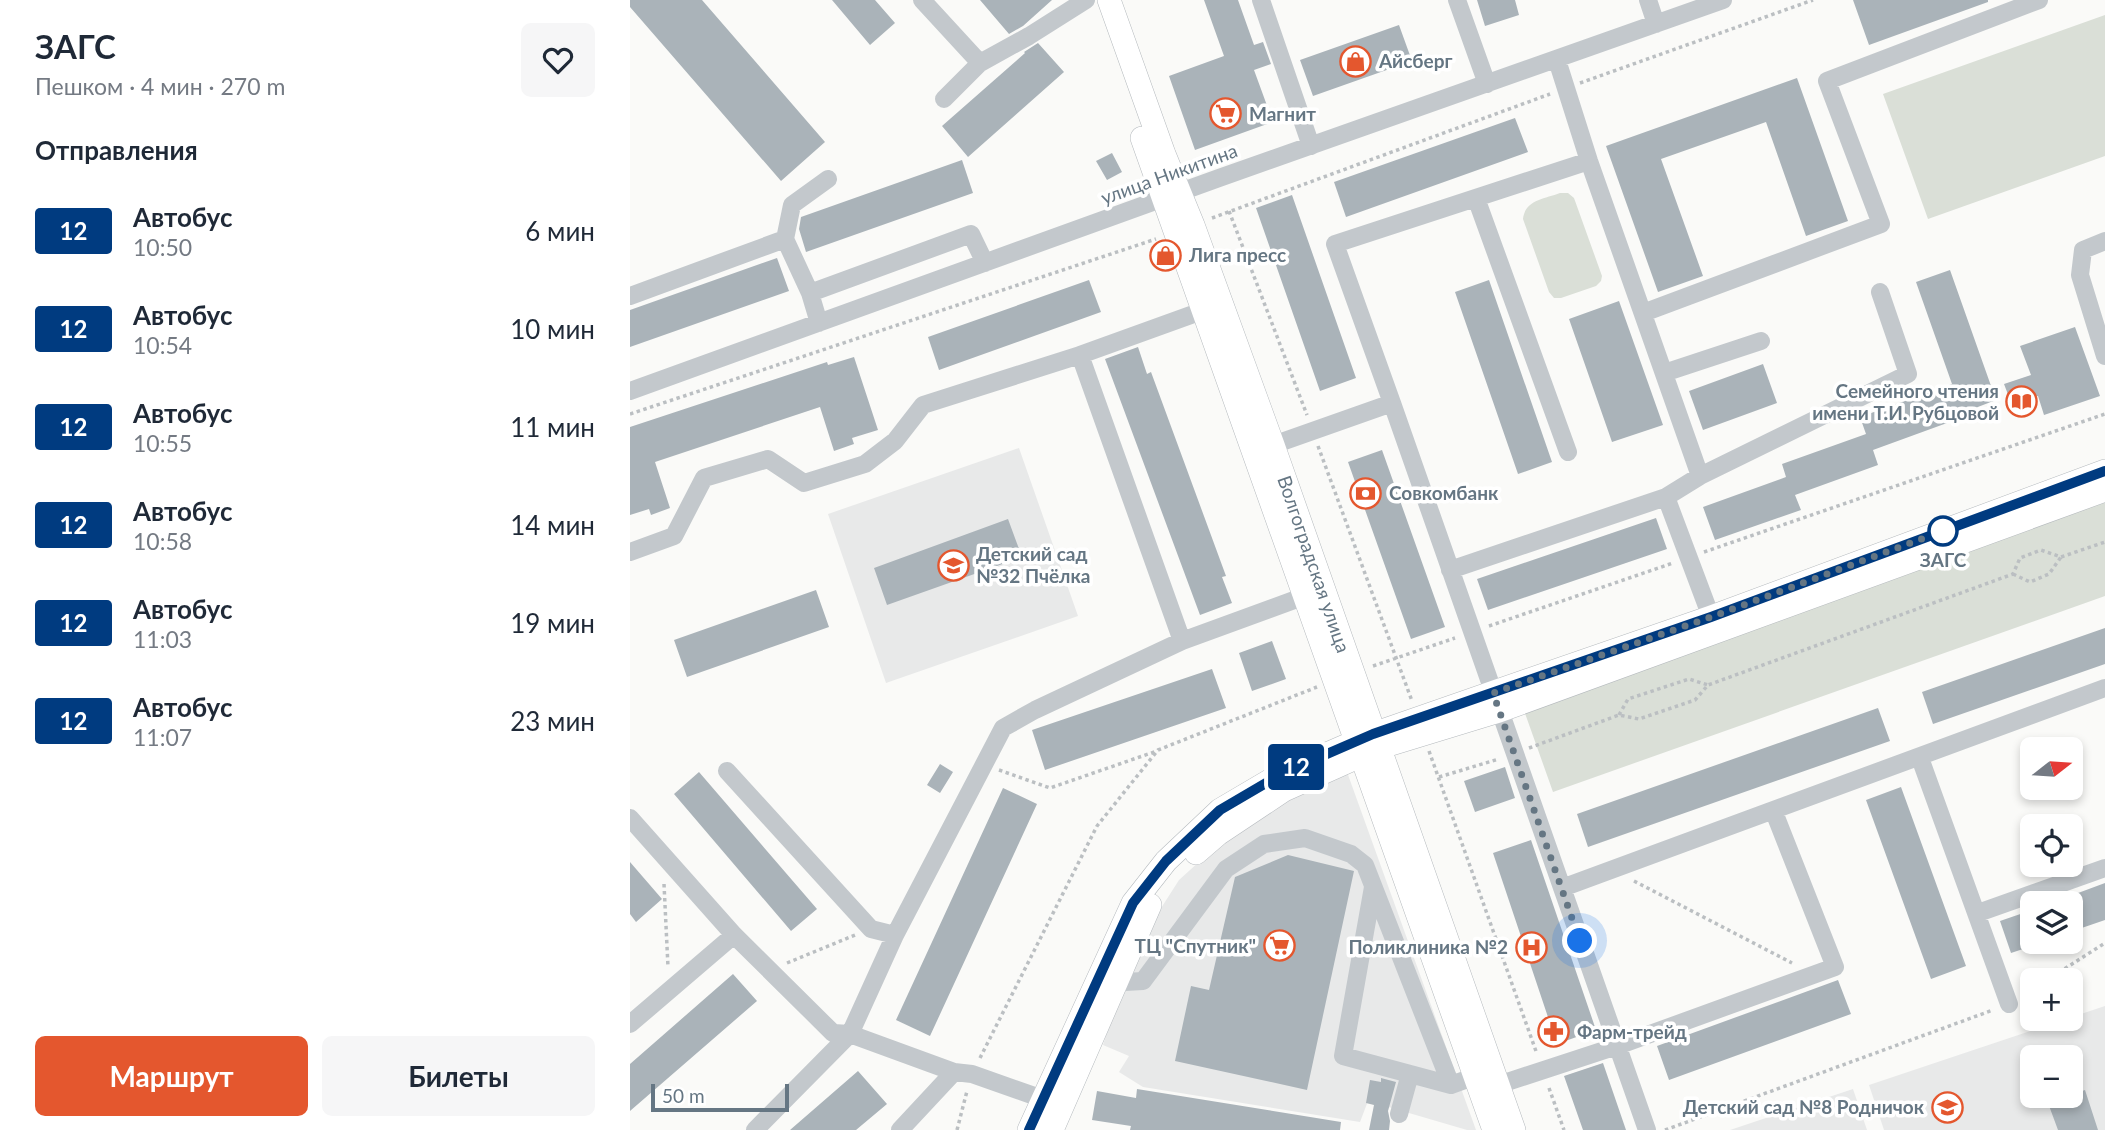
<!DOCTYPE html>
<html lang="ru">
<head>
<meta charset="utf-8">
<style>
  :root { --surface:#fff; --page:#f6f6f7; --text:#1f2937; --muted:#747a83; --accent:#e4572e }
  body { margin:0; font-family:Lato,sans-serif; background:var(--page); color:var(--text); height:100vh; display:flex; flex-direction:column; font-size:26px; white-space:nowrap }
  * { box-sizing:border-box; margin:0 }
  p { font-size:23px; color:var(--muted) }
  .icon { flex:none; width:38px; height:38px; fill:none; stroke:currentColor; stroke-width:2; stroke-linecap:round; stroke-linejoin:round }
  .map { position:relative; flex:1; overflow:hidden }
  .side { display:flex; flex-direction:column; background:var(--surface); width:630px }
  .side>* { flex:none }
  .badge { padding:0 14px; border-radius:5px; font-size:24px; line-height:46px }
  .needle { width:46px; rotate:73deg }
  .buttons { position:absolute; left:1390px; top:737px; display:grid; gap:14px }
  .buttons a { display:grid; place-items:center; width:63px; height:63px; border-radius:10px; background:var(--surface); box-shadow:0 4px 10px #0003; font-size:35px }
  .scale { position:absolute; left:21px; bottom:18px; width:138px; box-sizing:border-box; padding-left:7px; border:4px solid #657683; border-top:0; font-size:19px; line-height:24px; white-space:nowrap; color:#657683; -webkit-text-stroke:5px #fff; paint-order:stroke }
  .you { position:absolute; width:35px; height:35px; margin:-18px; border:5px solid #fff; border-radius:50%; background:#1a73e8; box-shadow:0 0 0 10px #1a73e833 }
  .map>.badge { position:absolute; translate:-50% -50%; box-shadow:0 0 0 4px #fff }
  h2 { padding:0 35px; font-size:26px; line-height:63px }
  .round { display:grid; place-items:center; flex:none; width:74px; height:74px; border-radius:10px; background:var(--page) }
  .headline { display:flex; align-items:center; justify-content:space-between; height:119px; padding:0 35px }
  h1 { font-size:33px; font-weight:700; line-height:52px }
  .action { display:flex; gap:14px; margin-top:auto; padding:14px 35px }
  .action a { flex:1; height:80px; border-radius:10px; background:var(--accent); color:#fff; font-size:28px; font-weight:700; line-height:80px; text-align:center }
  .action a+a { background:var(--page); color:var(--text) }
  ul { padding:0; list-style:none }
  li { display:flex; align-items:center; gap:21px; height:98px; padding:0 35px }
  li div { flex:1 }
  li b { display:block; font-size:26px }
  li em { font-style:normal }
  li .badge { min-width:77px; font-weight:700; text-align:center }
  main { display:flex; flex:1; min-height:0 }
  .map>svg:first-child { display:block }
  .built { fill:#e8e9e9; fill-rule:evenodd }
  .green { fill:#dadfd7 }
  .building { fill:#aab3b9 }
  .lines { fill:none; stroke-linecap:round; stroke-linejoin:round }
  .major-casing { stroke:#b5babe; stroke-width:24 }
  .path { stroke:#bbbfc2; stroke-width:3.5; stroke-dasharray:3.5 3.5; stroke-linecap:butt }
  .minor { stroke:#c3c8cc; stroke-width:18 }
  .major { stroke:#fff; stroke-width:23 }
  .line-casing { stroke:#fff; stroke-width:16 }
  .line { stroke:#003b80; stroke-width:10 }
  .walk { stroke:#657683; stroke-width:7; stroke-dasharray:0 12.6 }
  .stop-dot { fill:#fff; stroke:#003b80; stroke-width:3.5 }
  .labels { text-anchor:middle; stroke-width:7; stroke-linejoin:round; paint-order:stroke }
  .poi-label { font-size:19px; font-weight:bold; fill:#657683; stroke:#fff; text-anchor:start }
  .street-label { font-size:19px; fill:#657683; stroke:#fff }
  .stop-label { font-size:19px; font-weight:bold; fill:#657683; stroke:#fff }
</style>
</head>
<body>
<main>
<section class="side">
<div class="headline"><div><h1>ЗАГС</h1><p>Пешком · 4 мин · 270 m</p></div><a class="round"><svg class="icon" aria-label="heart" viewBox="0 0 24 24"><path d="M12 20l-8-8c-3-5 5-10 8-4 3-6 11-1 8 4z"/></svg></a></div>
<h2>Отправления</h2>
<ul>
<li><span class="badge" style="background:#003b80;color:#fff">12</span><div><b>Автобус</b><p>10:50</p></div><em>6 мин</em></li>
<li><span class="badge" style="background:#003b80;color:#fff">12</span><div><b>Автобус</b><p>10:54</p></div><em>10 мин</em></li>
<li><span class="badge" style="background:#003b80;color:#fff">12</span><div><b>Автобус</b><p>10:55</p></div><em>11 мин</em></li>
<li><span class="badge" style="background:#003b80;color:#fff">12</span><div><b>Автобус</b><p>10:58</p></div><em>14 мин</em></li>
<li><span class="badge" style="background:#003b80;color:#fff">12</span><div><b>Автобус</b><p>11:03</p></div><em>19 мин</em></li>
<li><span class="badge" style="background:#003b80;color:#fff">12</span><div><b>Автобус</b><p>11:07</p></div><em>23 мин</em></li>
</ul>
<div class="action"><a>Маршрут</a><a>Билеты</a></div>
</section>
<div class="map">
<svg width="1475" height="1130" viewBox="0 0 1475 1130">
  <rect width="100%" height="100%" fill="#fafaf8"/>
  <path class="built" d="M389,448L448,616L256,683L198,514Z
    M717,772L846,1130H837L738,1101L730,1122L513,1087L489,1072L499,1056L473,1045L503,952L549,880L603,831L660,797Z
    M1475,1006V1130H1254L1239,1085ZM1402,1057H1440V1096H1402Z
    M1223,1089L1237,1130H1100Z"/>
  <path class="green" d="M1475,15V156L1298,219L1253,94Z
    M930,193H938L944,198L972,276L971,281L966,286L931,298H924L919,292L893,219C895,200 914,199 930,193Z
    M1475,494V596L923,792L891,702Z"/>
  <path class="building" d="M0,0H72L195,142L151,181L0,7Z
    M202,0H245L265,23L240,45Z
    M350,0H422L393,26L379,34Z
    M574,0H608L624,45L633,42L641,64L624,70L643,122L565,150L539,76L594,56Z
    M847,0H885L889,15L855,26Z
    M1223,0H1358V2L1239,45Z
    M769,25L782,61L683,96L670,60Z
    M408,43L434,72L338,157L312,126L395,53L394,52Z
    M1167,78L1218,221L1176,236L1136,122L1031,159L1073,276L1028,292L976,146Z
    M885,118L898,152L716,217L704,182Z
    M482,153L492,172L477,180L466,161Z
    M332,160L343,193L176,252L169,229L171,217Z
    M662,195L726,378L690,391L626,208Z
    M147,258L159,291L0,347V310Z
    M1320,270L1366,400L1327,415L1328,419L1243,450L1248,465L1165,495L1171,510L1085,540L1073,507L1156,477L1152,464L1236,434L1230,417L1322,384L1286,282Z
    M459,280L471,312L309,370L298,337Z
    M859,280L922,462L888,474L825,292Z
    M989,301L1033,425L982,442L939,319Z
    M1445,327L1470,396L1414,415L1408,396L1382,405L1374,384L1401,375L1390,346Z
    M508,347L517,374L521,372L596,576L592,577L602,603L570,615L475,359Z
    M224,357L248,430L222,438L224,444L204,451L190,407L25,462L40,508L21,515L19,509L0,515V427L197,362L198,365Z
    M1133,364L1147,403L1073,430L1059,391Z
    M752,450L815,627L781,639L718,462Z
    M1026,518L1037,549L858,610L847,579Z
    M378,519L392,557L257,605L244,568Z
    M186,590L199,627L57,677L44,640Z
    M1475,628V664L1303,724L1292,692Z
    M642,641L656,679L622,691L609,653Z
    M582,669L596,708L415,770L402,730Z
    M1248,708L1260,741L958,847L947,814Z
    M310,764L323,772L310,793L297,785Z
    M875,767L885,798L845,812L834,781Z
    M69,772L187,909L161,931L44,794Z
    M1271,787L1336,966L1301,979L1236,800Z
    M373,788L407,804L300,1036L266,1020Z
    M901,840L966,1030L927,1044L863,853Z
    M658,855L724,871L677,1090L545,1061L561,986L579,990L605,877Z
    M0,862L32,899L6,922L0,914Z
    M1475,883V920L1440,932V896Z
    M1402,910V946L1381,953L1370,921Z
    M103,974L127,1001L0,1111V1064Z
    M1208,980L1221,1014L1039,1080L1027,1046Z
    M973,1063L996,1130H953L934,1076Z
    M228,1071L257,1104L226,1130H160Z
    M751,1078L766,1082L758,1111L760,1121L759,1130H739L744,1105L736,1103L740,1080L751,1082Z
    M507,1089L711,1122L710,1130H500L501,1126L462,1120L467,1091L506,1098Z
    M1455,1090L1468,1130H1428L1418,1103Z"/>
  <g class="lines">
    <defs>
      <path id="major" d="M479,0L534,154L563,225L643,445L884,1130
        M512,138L864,1130
        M566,853L588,834L654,790L748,748L869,711L1475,490
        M399,1130L503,903L536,861L590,810L653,773L743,734L1081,617L1475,471
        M422,1130L520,905"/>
    </defs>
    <use href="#major" class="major-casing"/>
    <path class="path" d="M950,83L1183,0
      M599,211L677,415
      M582,218L920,94
      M0,414L526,239
      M688,446L782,701
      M1074,552L1475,414
      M1383,574L1400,582L1419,574L1431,557
      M859,626L1043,563
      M743,666L825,638
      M989,715L998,699L1059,679L1078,685
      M899,748L989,715L1009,719L1065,700L1078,685L1383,574L1390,558L1411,550L1431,557L1475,542
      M799,751L907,1054
      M369,770L420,788L527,751
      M809,777L869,759
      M1004,881L1162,963
      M34,884L38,967
      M157,963L225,935
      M1417,980L1475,943
      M350,1058L467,826L528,750L687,687
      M919,1088L934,1130
      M327,1130L337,1091
      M1035,1130L1363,1010"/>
    <path class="minor" d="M292,0L350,63
      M631,0L681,146
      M827,0L857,84
      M1018,0L1026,24
      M927,60L959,161L1070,476L1036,497L1081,617
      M314,99L350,63L399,36L456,0
      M846,198L938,452
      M155,239L162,205L198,179
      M1475,241L1453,250L1450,275L1475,356
      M180,293L341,234L355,263
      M0,296L155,239L180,293L189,323
      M1013,313L1251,224L1197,81L1409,0
      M1034,373L1131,341
      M0,391L589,178L1093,0
      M762,403L705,244L959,161
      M643,445L762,403L1017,1130
      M1070,476L1278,374L1250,292
      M0,552L44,536L74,478L138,459L174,483L235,464L265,441L293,405L450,355
      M820,570L1036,497
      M552,641L450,355L583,307
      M1290,758L1379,1004
      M97,771L241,929L265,935
      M0,818L104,935L203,1033L220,1034L324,1072L342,1074L413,1099
      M743,887L713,1056L821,1085L857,1072
      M932,888L1475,688
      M1348,913L1475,868
      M477,983L513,981L596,869L634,844L675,838L721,854L735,865L821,1085
      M0,1024L104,935
      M868,1085L987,1046L1205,967L1144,812
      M769,1114L780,1074
      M125,1130L220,1034L265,935L373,728L405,710L552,641L686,592
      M270,1130L324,1072"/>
    <use href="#major" class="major"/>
  </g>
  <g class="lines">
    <defs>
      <path id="line" d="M399,1130L503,903L536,861L590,810L653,773L743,734L1081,617L1475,471"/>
    </defs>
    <use href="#line" class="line-casing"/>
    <use href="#line" class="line"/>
    <path class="walk" d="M950,941L863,693L1081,617L1313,531"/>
  </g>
  <defs>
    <symbol id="shop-ring" viewBox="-11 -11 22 22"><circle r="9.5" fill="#fff" stroke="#e4572e" stroke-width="1.5"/><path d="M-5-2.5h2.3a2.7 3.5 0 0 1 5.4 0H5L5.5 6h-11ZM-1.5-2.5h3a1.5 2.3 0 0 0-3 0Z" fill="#e4572e"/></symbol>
    <symbol id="supermarket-ring" viewBox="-11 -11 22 22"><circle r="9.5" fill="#fff" stroke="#e4572e" stroke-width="1.5"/><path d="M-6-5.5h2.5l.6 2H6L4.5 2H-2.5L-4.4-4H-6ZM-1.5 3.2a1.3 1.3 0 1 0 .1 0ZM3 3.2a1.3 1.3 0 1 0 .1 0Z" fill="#e4572e"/></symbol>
    <symbol id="library-ring" viewBox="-11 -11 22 22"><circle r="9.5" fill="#fff" stroke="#e4572e" stroke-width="1.5"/><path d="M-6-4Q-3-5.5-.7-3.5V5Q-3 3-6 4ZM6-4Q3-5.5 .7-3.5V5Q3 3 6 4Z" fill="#e4572e"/></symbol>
    <symbol id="bank-ring" viewBox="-11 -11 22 22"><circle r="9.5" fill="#fff" stroke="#e4572e" stroke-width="1.5"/><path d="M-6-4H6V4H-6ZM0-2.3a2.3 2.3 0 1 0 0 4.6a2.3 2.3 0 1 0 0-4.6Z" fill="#e4572e"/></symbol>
    <symbol id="school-ring" viewBox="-11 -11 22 22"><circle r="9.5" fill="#fff" stroke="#e4572e" stroke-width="1.5"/><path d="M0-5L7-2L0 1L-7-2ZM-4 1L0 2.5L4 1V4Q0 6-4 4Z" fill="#e4572e"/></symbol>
    <symbol id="hospital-ring" viewBox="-11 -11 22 22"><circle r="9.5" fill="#fff" stroke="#e4572e" stroke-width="1.5"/><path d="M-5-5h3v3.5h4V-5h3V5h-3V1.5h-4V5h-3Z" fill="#e4572e"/></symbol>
    <symbol id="pharmacy-ring" viewBox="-11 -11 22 22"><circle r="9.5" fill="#fff" stroke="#e4572e" stroke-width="1.5"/><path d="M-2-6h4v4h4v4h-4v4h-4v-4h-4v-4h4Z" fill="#e4572e"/></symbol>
  </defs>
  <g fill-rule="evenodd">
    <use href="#shop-ring" x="708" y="44" width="35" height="35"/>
    <use href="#supermarket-ring" x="578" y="96" width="35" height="35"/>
    <use href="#shop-ring" x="518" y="238" width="35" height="35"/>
    <use href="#library-ring" x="1374" y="384" width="35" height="35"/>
    <use href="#bank-ring" x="718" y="476" width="35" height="35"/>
    <use href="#school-ring" x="306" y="548" width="35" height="35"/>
    <use href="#supermarket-ring" x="632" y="928" width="35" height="35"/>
    <use href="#hospital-ring" x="884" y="930" width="35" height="35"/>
    <use href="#pharmacy-ring" x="906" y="1014" width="35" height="35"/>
    <use href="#school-ring" x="1300" y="1090" width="35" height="35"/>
  </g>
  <circle class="stop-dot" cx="1313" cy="531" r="14"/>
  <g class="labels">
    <g class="poi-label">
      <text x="749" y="68">Айсберг</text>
      <text x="619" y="121">Магнит</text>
      <text x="559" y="262">Лига пресс</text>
      <text x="1369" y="398" text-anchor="end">Семейного чтения<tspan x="1369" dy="22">имени Т.И. Рубцовой</tspan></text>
      <text x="759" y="500">Совкомбанк</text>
      <text x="346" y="561">Детский сад<tspan x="346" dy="22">№32 Пчёлка</tspan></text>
      <text x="626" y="953" text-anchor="end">ТЦ "Спутник"</text>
      <text x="878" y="954" text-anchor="end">Поликлиника №2</text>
      <text x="947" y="1039">Фарм-трейд</text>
      <text x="1294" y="1114" text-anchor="end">Детский сад №8 Родничок</text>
    </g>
    <g class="street-label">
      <text transform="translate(539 174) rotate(-20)" y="7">улица Никитина</text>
      <text transform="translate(684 564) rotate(71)" y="7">Волгоградская улица</text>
    </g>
    <g class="stop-label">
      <text x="1313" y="567">ЗАГС</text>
    </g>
  </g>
</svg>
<div class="buttons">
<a><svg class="needle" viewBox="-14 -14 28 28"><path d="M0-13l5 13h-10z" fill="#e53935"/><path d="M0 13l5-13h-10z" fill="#747a83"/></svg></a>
<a><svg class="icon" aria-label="locate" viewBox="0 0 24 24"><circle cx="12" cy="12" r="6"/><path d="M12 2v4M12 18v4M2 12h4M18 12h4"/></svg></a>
<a><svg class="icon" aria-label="layers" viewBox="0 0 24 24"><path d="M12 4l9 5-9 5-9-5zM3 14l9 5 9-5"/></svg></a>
<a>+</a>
<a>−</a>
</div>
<div class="scale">50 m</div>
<div class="you" style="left:950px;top:941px"></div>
<b class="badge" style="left:666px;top:767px;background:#003b80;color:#fff">12</b>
</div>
</main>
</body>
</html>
